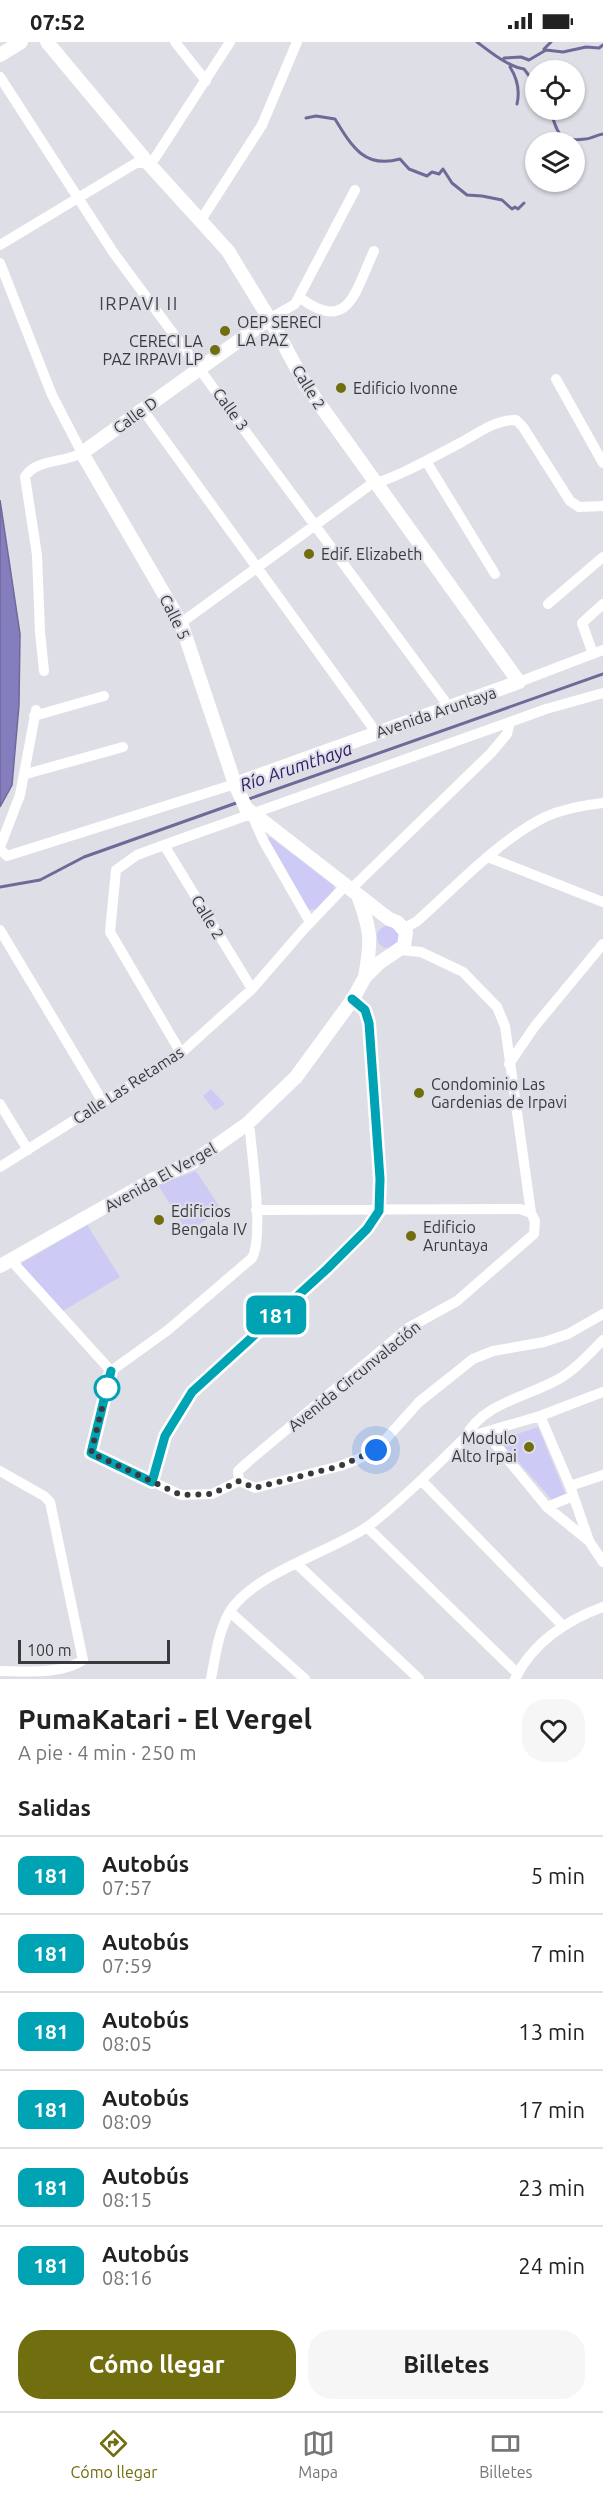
<!DOCTYPE html>
<html lang="es">
<head>
<meta charset="utf-8">
<style>
  :root { --surface:#fff; --page:#f6f6f6; --text:#222; --muted:#767676; --line:#e0e0e0; --accent:#716e0f }
  body { margin:0; font-family:Ubuntu,sans-serif; background:var(--page); color:var(--text); height:100vh; display:flex; flex-direction:column; font-size:22px; white-space:nowrap }
  * { box-sizing:border-box; margin:0 }
  p { font-size:20px; color:var(--muted) }
  .icon { flex:none; width:33px; height:33px; fill:none; stroke:currentColor; stroke-width:2; stroke-linecap:round; stroke-linejoin:round }
  .map { position:relative; height:1637px; overflow:hidden }
  .drawer { display:flex; flex-direction:column; background:var(--surface); flex:1 }
  .drawer>* { flex:none }
  .badge { padding:0 12px; border-radius:9px; font-size:21px; line-height:39px }
  .fabs { position:absolute; left:525px; top:18px; display:grid; gap:12px }
  .fabs a { display:grid; place-items:center; width:60px; height:60px; border-radius:50%; background:var(--surface); box-shadow:0 2px 4px #0004; font-size:30px }
  .scale { position:absolute; left:18px; bottom:15px; width:152px; box-sizing:border-box; padding-left:6px; border:3px solid #3a3a3d; border-top:0; font-size:16px; line-height:21px; white-space:nowrap; color:#3a3a3d; -webkit-text-stroke:4px #dedee7; paint-order:stroke }
  .you { position:absolute; width:30px; height:30px; margin:-15px; border:4px solid #fff; border-radius:50%; background:#1a73e8; box-shadow:0 0 0 9px #1a73e833 }
  .map>.badge { position:absolute; translate:-50% -50%; box-shadow:0 0 0 3px #fff }
  h2 { padding:0 18px; font-size:22px; line-height:54px }
  .round { display:grid; place-items:center; flex:none; width:63px; height:63px; border-radius:24px; background:var(--page) }
  .summary { display:flex; align-items:center; justify-content:space-between; height:102px; padding:0 18px }
  h1 { font-size:28px; font-weight:700; line-height:45px }
  .cta { display:flex; gap:12px; margin-top:auto; padding:12px 18px }
  .cta a { flex:1; height:69px; border-radius:24px; background:var(--accent); color:#fff; font-size:24px; font-weight:700; line-height:69px; text-align:center }
  .cta a+a { background:var(--page); color:var(--text) }
  ul { padding:0; list-style:none }
  li { display:flex; align-items:center; gap:18px; height:78px; padding:0 18px; border-top:2px solid var(--line) }
  li div { flex:1 }
  li b { display:block; font-size:22px }
  li em { font-style:normal }
  li .badge { min-width:66px; font-weight:700; text-align:center }
  .status { display:flex; justify-content:space-between; align-items:center; height:42px; padding:0 30px; background:var(--surface); direction:ltr }
  .status svg { height:16px; fill:currentColor }
  .dock { display:flex; justify-content:space-around; align-items:center; height:84px; border-top:2px solid var(--line); background:var(--surface); font-size:16px; color:var(--muted) }
  .dock a { display:grid; justify-items:center; gap:3px }
  .dock .on { color:var(--accent) }
  .map>svg:first-child { display:block }
  .green { fill:#cdcbf6 }
  .water { fill:#847ebf; stroke:#6e6a98; stroke-width:1.5 }
  .lines { fill:none; stroke-linecap:round; stroke-linejoin:round }
  .stream { stroke:#6e6a98; stroke-width:3 }
  .minor { stroke:#fff; stroke-width:10 }
  .major { stroke:#fff; stroke-width:14 }
  .line-casing { stroke:#fff; stroke-width:14 }
  .line { stroke:#00a3b4; stroke-width:9 }
  .walk { stroke:#3a3a3d; stroke-width:6; stroke-dasharray:0 10.8 }
  .poi-dot { fill:#716e0f; stroke:#dedee7; stroke-width:2 }
  .stop-dot { fill:#fff; stroke:#00a3b4; stroke-width:3 }
  .labels { text-anchor:middle; stroke-width:4.5; stroke-linejoin:round; paint-order:stroke }
  .poi-label { font-size:16px; fill:#3a3a3d; stroke:#dedee7; text-anchor:start }
  .street-label { font-size:16px; fill:#3a3a3d; stroke:#dedee7 }
  .neighbourhood-label { font-size:18px; letter-spacing:1.5px; fill:#43434a; stroke:#dedee7 }
  .water-label { font-size:18px; font-style:italic; fill:#2e1b68; stroke:#dedee7 }
</style>
</head>
<body>
<div class="status"><b>07:52</b><svg viewBox="0 0 49 12"><path d="M0 12V9h3v3zM5 12V6h3v6zM10 12V3h3v9zM15 12V0h3v12zM26 1h20v11H26zM47 4h2v5h-2z"/></svg></div>
<div class="map">
<svg width="603" height="1637" viewBox="0 0 603 1637">
  <rect width="100%" height="100%" fill="#dedee7"/>
  <path class="green" d="M270,795L334,844V848L317,867L307,868L267,797Z
    M377 895a11 11 0 1 1 22 0a11 11 0 1 1-22 0Z
    M211,1047L225,1062L215,1069L203,1054Z
    M196,1129L221,1167L188,1191L158,1143Z
    M87,1183L120,1235L63,1269L21,1224L22,1221Z
    M538,1385L565,1451L564,1454L553,1459L499,1398Z"/>
  <path class="water" d="M0,458L20,592L19,663L12,743L0,765Z"/>
  <g class="lines">
    <path class="stream" d="M477,0C490,10 509,25 524,27L536,43
      M544,7L551,0
      M504,16L521,15L529,18L546,8L563,10L586,5L599,6L603,3
      M510,25C517,36 520,49 517,62
      M550,68C558,90 557,101 585,97C591,97 596,93 603,92
      M306,76L316,74L335,77C352,105 365,127 400,117L409,127L427,134L432,130L439,132L443,127L452,141L467,153L482,154L502,158L512,167L515,165L518,167L524,161
      M246,758L603,632
      M0,845L40,838L84,815L239,760"/>
    <path class="minor" d="M175,0L206,39
      M0,35L113,210L444,658L446,666
      M201,178L262,83L297,0
      M0,203L136,121H148L155,116L230,0
      M0,221L52,353L82,411C64,421 35,417 25,435L37,513L40,590L44,629
      M299,255C349,293 355,249 374,209
      M269,277L295,262L355,148
      M556,337L603,421
      M143,368L371,683L374,691
      M426,419L495,532
      M548,562L603,515
      M181,581L370,443C401,434 431,416 460,401C477,392 496,377 516,378L523,385L570,459L579,465L603,464
      M593,612L582,581L603,562
      M519,640L603,608
      M34,674L104,654
      M26,732L123,705
      M252,773L263,798L310,880
      M164,803L252,947
      M0,805L20,753L36,668
      M0,807L7,814L235,742
      M488,815L603,860
      M351,847L491,711L507,692L510,680L546,667L603,651
      M404,886L416,880C457,844 496,800 545,775C563,767 584,763 603,761
      M0,888L103,1060
      M181,1011L110,890L116,828L137,813L164,803L510,680
      M509,1022L535,984L603,902
      M0,1062L28,1108
      M0,1125L181,1011L252,947L304,887L345,844
      M256,1168L520,1167L531,1171
      M12,1217L17,1225L111,1329
      M111,1329L168,1288L252,1216C264,1195 252,1116 250,1089L247,1082
      M111,1329L91,1411L181,1453L212,1452L239,1439
      M540,1374L570,1444L589,1499L603,1520
      M486,1391L547,1465L589,1499
      M465,1396L540,1374L603,1350
      M0,1429L44,1454L50,1460L83,1618C62,1633 25,1629 0,1629
      M421,1438L563,1584
      M239,1439L238,1429L249,1419L408,1286L457,1259L534,1192L535,1179L531,1171L505,984L497,965L463,930L421,910L400,908
      M239,1439L255,1446L340,1424L356,1418L376,1408L419,1360L473,1317L493,1309L544,1300L568,1292L603,1272
      M152,1440L165,1394L192,1350L327,1227L367,1187L379,1169V1122L369,981L365,967L353,957
      M570,1444L603,1433
      M547,1465L573,1454
      M367,1485L518,1632
      M297,1522L419,1637
      M230,1570L305,1637
      M211,1637C215,1616 218,1591 229,1571C250,1533 330,1510 367,1485C400,1461 435,1424 465,1396C481,1362 526,1355 557,1338C574,1329 590,1311 603,1298
      M515,1637C532,1601 567,1578 603,1565"/>
    <path class="major" d="M47,0L148,121L228,209L275,286L305,342L519,640L235,742
      M0,13L21,0
      M358,853C371,889 372,897 365,935
      M0,1224L152,1138L193,1120L247,1082L296,1035L353,957L365,935L379,921L404,904L406,890L397,880L389,877L246,766L235,742L181,581L82,411L269,277"/>
  </g>
  <g class="lines">
    <defs>
      <path id="line" d="M111,1329L91,1411L152,1440L165,1394L192,1350L327,1227L367,1187L379,1169L380,1137L369,981L365,968L352,957"/>
    </defs>
    <use href="#line" class="line-casing"/>
    <use href="#line" class="line"/>
    <path class="walk" d="M107,1346L91,1411L181,1453L212,1452L239,1439L255,1446L340,1424L376,1408"/>
  </g>
  <g class="poi-dot">
    <circle cx="225" cy="289" r="6"/>
    <circle cx="215" cy="308" r="6"/>
    <circle cx="341" cy="346" r="6"/>
    <circle cx="309" cy="512" r="6"/>
    <circle cx="419" cy="1051" r="6"/>
    <circle cx="159" cy="1178" r="6"/>
    <circle cx="411" cy="1194" r="6"/>
    <circle cx="529" cy="1405" r="6"/>
  </g>
  <circle class="stop-dot" cx="107" cy="1346" r="12"/>
  <g class="labels">
    <g class="poi-label">
      <text x="237" y="286">OEP SERECI<tspan x="237" dy="18">LA PAZ</tspan></text>
      <text x="203" y="305" text-anchor="end">CERECI LA<tspan x="203" dy="18">PAZ IRPAVI LP</tspan></text>
      <text x="353" y="352">Edificio Ivonne</text>
      <text x="321" y="518">Edif. Elizabeth</text>
      <text x="431" y="1048">Condominio Las<tspan x="431" dy="18">Gardenias de Irpavi</tspan></text>
      <text x="171" y="1175">Edificios<tspan x="171" dy="18">Bengala IV</tspan></text>
      <text x="423" y="1191">Edificio<tspan x="423" dy="18">Aruntaya</tspan></text>
      <text x="517" y="1402" text-anchor="end">Modulo<tspan x="517" dy="18">Alto Irpai</tspan></text>
    </g>
    <g class="street-label">
      <text transform="translate(309 345) rotate(59)" y="6">Calle 2</text>
      <text transform="translate(231 367) rotate(54)" y="6">Calle 3</text>
      <text transform="translate(135 373) rotate(-36)" y="6">Calle D</text>
      <text transform="translate(175 575) rotate(64)" y="6">Calle 5</text>
      <text transform="translate(436 670) rotate(-19)" y="6">Avenida Aruntaya</text>
      <text transform="translate(208 875) rotate(59)" y="6">Calle 2</text>
      <text transform="translate(128 1043) rotate(-33)" y="6">Calle Las Retamas</text>
      <text transform="translate(160 1135) rotate(-29)" y="6">Avenida El Vergel</text>
      <text transform="translate(354 1334) rotate(-39)" y="6">Avenida Circunvalación</text>
    </g>
    <g class="neighbourhood-label">
      <text x="139" y="268">IRPAVI II</text>
    </g>
    <g class="water-label">
      <text transform="translate(296 725) rotate(-19)" y="6">Río Arumthaya</text>
    </g>
  </g>
</svg>
<div class="fabs">
<a><svg class="icon" aria-label="locate" viewBox="0 0 24 24"><circle cx="12" cy="12" r="6"/><path d="M12 2v4M12 18v4M2 12h4M18 12h4"/></svg></a>
<a><svg class="icon" aria-label="layers" viewBox="0 0 24 24"><path d="M12 4l9 5-9 5-9-5zM3 14l9 5 9-5"/></svg></a>
</div>
<div class="scale">100 m</div>
<div class="you" style="left:376px;top:1408px"></div>
<b class="badge" style="left:276px;top:1273px;background:#00a3b4;color:#fff">181</b>
</div>
<section class="drawer">
<div class="summary"><div><h1>PumaKatari - El Vergel</h1><p>A pie · 4 min · 250 m</p></div><a class="round"><svg class="icon" aria-label="heart" viewBox="0 0 24 24"><path d="M12 20l-8-8c-3-5 5-10 8-4 3-6 11-1 8 4z"/></svg></a></div>
<h2>Salidas</h2>
<ul>
<li><span class="badge" style="background:#00a3b4;color:#fff">181</span><div><b>Autobús</b><p>07:57</p></div><em>5 min</em></li>
<li><span class="badge" style="background:#00a3b4;color:#fff">181</span><div><b>Autobús</b><p>07:59</p></div><em>7 min</em></li>
<li><span class="badge" style="background:#00a3b4;color:#fff">181</span><div><b>Autobús</b><p>08:05</p></div><em>13 min</em></li>
<li><span class="badge" style="background:#00a3b4;color:#fff">181</span><div><b>Autobús</b><p>08:09</p></div><em>17 min</em></li>
<li><span class="badge" style="background:#00a3b4;color:#fff">181</span><div><b>Autobús</b><p>08:15</p></div><em>23 min</em></li>
<li><span class="badge" style="background:#00a3b4;color:#fff">181</span><div><b>Autobús</b><p>08:16</p></div><em>24 min</em></li>
</ul>
<div class="cta"><a>Cómo llegar</a><a>Billetes</a></div>
</section>
<nav class="dock">
<a class="on"><svg class="icon" aria-label="directions" viewBox="0 0 24 24"><path d="M12 3l9 9-9 9-9-9zM9 14v-3h6M13 9l2 2-2 2"/></svg>Cómo llegar</a>
<a><svg class="icon" aria-label="map" viewBox="0 0 24 24"><path d="M3 6l6-2 6 2 6-2v14l-6 2-6-2-6 2zM9 4v14M15 6v14"/></svg>Mapa</a>
<a><svg class="icon" aria-label="tickets" viewBox="0 0 24 24"><path d="M3 7h18v10H3zM15 7v10"/></svg>Billetes</a>
</nav>
</body>
</html>
